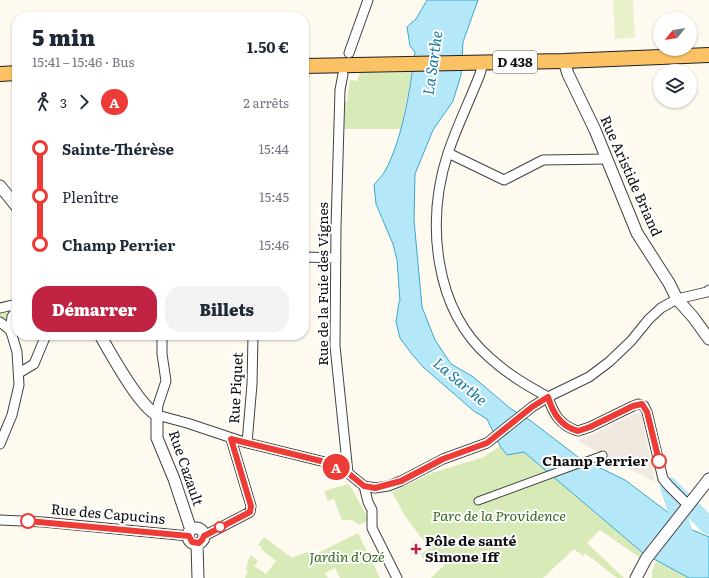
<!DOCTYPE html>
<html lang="fr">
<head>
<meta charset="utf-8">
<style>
  :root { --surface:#fff; --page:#f2f2f3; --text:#1f2937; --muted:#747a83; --accent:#c12442 }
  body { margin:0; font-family:Literata,serif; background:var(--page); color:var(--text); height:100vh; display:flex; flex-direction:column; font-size:15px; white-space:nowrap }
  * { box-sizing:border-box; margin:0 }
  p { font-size:13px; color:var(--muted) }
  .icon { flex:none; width:22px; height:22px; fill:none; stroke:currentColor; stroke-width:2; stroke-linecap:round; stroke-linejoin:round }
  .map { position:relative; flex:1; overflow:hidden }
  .sheet { position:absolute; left:12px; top:12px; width:297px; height:328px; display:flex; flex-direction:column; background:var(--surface); border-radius:16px; box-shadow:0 1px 3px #0004 }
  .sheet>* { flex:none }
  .badge { padding:0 8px; border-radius:13px; font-size:14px; line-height:26px }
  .needle { width:26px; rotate:240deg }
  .fabs { position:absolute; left:653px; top:12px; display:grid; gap:8px }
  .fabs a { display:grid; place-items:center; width:44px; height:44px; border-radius:50%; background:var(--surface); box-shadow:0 1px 3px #0004; font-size:20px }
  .map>.badge { position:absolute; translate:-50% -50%; box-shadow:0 0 0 2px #fff }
  .legs { display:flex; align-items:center; gap:6px; height:44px; padding:0 20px; font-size:13px }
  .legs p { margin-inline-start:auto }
  .summary { display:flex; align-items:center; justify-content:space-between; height:68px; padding:0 20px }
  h1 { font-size:22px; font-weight:800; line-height:30px }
  .action { display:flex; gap:8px; margin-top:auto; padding:8px 20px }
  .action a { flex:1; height:46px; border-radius:16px; background:var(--accent); color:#fff; font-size:16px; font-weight:800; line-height:46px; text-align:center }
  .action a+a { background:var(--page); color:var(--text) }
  ul { padding:0 20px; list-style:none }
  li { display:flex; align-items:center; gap:14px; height:48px; font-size:15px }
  li i { display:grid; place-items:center; width:6px; height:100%; margin:0 5px; background:currentColor }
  li i::after { content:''; width:10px; height:10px; margin:-5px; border:3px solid; border-radius:50%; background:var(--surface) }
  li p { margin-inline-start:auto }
  li:first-child i { background:linear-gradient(#0000 50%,currentColor 0) }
  li:last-child i { background:linear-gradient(currentColor 50%,#0000 0) }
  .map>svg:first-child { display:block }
  .green { fill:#d9eab9 }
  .pitch { fill:#e9f1cb }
  .plaza { fill:#efe9df }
  .water { fill:#b4e7f7; stroke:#3aa8cf }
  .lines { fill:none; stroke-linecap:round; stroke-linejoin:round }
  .river { stroke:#b4e7f7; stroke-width:18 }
  .pedestrian-casing { stroke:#424242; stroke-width:9 }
  .minor-casing { stroke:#424242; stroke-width:11 }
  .tertiary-casing { stroke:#424242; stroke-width:13 }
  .primary-casing { stroke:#202020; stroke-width:16 }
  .pedestrian { stroke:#fff; stroke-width:7 }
  .minor { stroke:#fff; stroke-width:9 }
  .tertiary { stroke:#fff; stroke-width:11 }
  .primary { stroke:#fac165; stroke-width:14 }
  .line-1-casing { stroke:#fff; stroke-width:9 }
  .line-1 { stroke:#ed3b36; stroke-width:6 }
  .stop-1-dot { fill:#fff; stroke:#ed3b36; stroke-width:2 }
  .poi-dot { fill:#c12442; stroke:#fff; stroke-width:1.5 }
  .labels { text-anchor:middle; stroke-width:4; stroke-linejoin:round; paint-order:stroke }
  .shield { fill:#fff; stroke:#575757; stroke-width:1 }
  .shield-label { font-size:13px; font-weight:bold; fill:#0f0f0f }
  .street-label { font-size:14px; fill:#0f0f0f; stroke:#fff }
  .stop-label { font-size:14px; font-weight:bold; fill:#0f0f0f; stroke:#fff; text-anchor:end }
  .park-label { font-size:14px; font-style:italic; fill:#37681d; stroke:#fff }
  .poi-label { font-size:14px; font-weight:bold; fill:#0f0f0f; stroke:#fff; text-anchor:start }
  .water-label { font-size:15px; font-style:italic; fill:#1679a2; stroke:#fff }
</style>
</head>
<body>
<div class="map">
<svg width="709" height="578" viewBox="0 0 709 578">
  <rect width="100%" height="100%" fill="#fffaf0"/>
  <path class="green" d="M412,72L401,129H344L345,102H347L350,80L357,81L360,73Z
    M10,308L7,325L0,319V311Z
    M500,446L507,455L524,452L643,553L639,557L600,530L587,543L624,578H617L585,553L583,556L574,549L543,578H431L445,564L436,555L426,564L421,554L429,548L405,516L392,492L432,473L484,457Z
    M348,484L351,487L369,520L359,525L352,520H342L334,499L328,501L324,491Z
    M358,533L380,578H340L335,568L325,573L328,578H245L248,571H246L248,561L251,555L258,561L254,566L266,574L276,561L261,549L262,547L258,545L264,537L292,558L309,551L310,554L314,552L316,554Z
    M656,561L689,578H652V571Z"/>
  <path class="pitch" d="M613,0H633L635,38L615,39Z"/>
  <path class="plaza" d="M636,413H639L642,416L655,482L603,455L578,441Z"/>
  <path class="water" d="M427,0H478L463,42L461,75L453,101L433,130L415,174L414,220L422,307L435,340L451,364L472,376L511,409L531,421L578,457L625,480L690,529L709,537V578H689L643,553L524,452L507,455L500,446L487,419L475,412L423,367L411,353L400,338L396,322L399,302L400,301L397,260L393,244L376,204L374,185C377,181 382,176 385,171C403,138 410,89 415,52L410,46L407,27L416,19Z"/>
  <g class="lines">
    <path class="river" d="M684,534L669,486L709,526"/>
    <defs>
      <path id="pedestrian" d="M478,501L603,455"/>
      <path id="minor" d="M349,53L368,0
        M483,63L480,74C470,100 457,126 448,153C426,220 433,309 490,358C509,375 526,385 548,397
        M343,74L340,90L336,227L335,346L348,473
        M448,153L504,180L543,160L606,159
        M304,257L336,258
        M0,308L17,304
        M0,322L10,330L12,335L17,352L19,385L12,415L0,444
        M10,330L12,317L17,309
        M162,335V354L166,381L158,405L157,415L187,423L247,443L325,462L348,473L364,486L375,488L388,486L401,481L443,459L487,443L532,407L548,397L589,377L609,362L631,341L649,319L661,308L677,299L707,292L709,290
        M19,373L34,364L46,335
        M548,397C553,413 560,426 578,431L590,427L633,406L638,404L644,406L647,412L663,479L669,486L689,506
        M247,443L252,384L253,335
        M364,486L368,502L372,510V528L397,578
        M0,520L43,522L189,536
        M204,536L250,512L251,506L231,439"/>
      <path id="tertiary" d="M564,61L568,74L595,130L637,233L669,283L677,299L693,317L709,339
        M0,186L17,207
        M100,335C111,354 139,406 157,415V438L174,479L191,530
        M188 536a8 8 0 1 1 16 0a8 8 0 1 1-16 0Z
        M197,544L198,578
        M636,578L646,559L709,479"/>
      <path id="primary" d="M304,66L564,61L709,55
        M0,74L17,73"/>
    </defs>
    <use href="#pedestrian" class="pedestrian-casing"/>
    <use href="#minor" class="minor-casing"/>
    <use href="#tertiary" class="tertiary-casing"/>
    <use href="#primary" class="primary-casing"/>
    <use href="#pedestrian" class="pedestrian"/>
    <use href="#minor" class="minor"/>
    <use href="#tertiary" class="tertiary"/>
    <use href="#primary" class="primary"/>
  </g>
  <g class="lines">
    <defs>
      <path id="line-1" d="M28,521L189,536L192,542L199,543L202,540L204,536L250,512L251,506L231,439L325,462L348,473L364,486L375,488L401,481L443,459L487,443L532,407L548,397C553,413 560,426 578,431L590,427L633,406L642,404L647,412L659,461"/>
    </defs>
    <use href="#line-1" class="line-1-casing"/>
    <use href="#line-1" class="line-1"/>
  </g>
  <g class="stop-1-dot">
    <circle cx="659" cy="461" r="7"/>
    <circle cx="28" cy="521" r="7"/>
    <circle cx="220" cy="527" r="5"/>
  </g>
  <path class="poi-dot" d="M414 543h4v4h4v4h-4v4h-4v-4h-4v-4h4z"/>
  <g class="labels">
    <rect class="shield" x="493" y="51" width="44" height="22" rx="3"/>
    <g class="shield-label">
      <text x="515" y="67">D 438</text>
    </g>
    <g class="street-label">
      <text transform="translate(631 176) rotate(66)" y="5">Rue Aristide Briand</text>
      <text transform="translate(323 284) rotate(-90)" y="5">Rue de la Fuie des Vignes</text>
      <text transform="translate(236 388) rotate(-87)" y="5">Rue Piquet</text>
      <text transform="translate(186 468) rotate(71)" y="5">Rue Cazault</text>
      <text transform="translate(108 514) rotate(5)" y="5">Rue des Capucins</text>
    </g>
    <g class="stop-label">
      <text x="648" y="466">Champ Perrier</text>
    </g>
    <g class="park-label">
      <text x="499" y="521">Parc de la Providence</text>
      <text x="347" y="562">Jardin d'Ozé</text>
    </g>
    <g class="poi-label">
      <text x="425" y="546">Pôle de santé<tspan x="425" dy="16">Simone Iff</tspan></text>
    </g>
    <g class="water-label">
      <text transform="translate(433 63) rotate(-82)" y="5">La Sarthe</text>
      <text transform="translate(460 382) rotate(40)" y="5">La Sarthe</text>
    </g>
  </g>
</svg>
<div class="fabs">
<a><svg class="needle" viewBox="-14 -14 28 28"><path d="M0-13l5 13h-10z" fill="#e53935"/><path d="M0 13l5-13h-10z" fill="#747a83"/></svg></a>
<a><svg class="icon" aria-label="layers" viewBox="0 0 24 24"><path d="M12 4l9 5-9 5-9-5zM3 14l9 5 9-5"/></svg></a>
</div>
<b class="badge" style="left:336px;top:467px;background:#ed3b36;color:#fff">A</b>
<section class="sheet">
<div class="summary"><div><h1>5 min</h1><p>15:41 – 15:46 · Bus</p></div><b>1.50 €</b></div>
<div class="legs"><svg class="icon" aria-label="walk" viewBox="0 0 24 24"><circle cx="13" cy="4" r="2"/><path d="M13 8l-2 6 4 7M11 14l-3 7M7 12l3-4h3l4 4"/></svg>3<svg class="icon" aria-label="forward" viewBox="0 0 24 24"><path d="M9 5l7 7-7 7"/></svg><b class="badge" style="background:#ed3b36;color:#fff">A</b><p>2 arrêts</p></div>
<ul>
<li><i style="color:#ed3b36"></i><b>Sainte-Thérèse</b><p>15:44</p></li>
<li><i style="color:#ed3b36"></i><span>Plenître</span><p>15:45</p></li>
<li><i style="color:#ed3b36"></i><b>Champ Perrier</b><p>15:46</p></li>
</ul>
<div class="action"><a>Démarrer</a><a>Billets</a></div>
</section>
</div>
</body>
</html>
